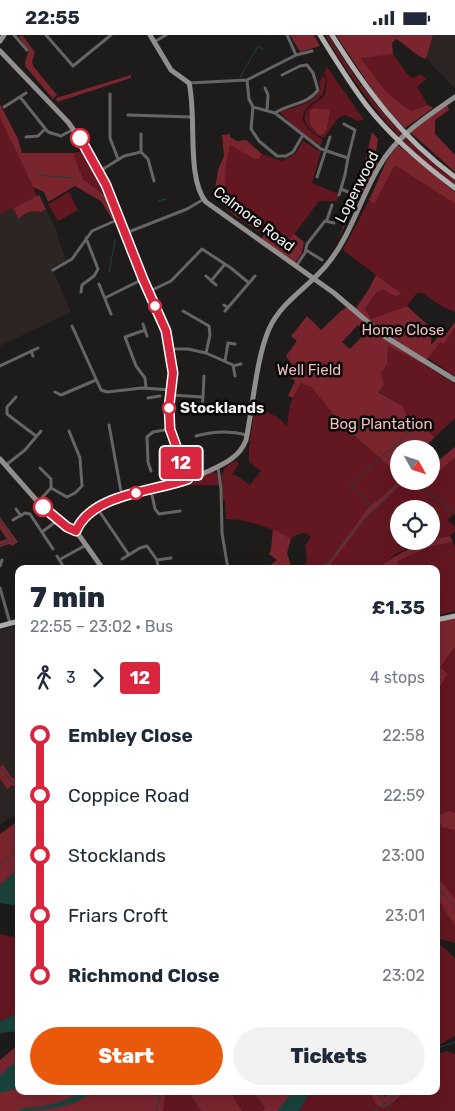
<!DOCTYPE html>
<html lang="en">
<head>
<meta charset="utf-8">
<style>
  :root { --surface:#fff; --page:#f2f2f3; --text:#1f2937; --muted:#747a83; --accent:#ea580c }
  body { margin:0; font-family:Rubik,sans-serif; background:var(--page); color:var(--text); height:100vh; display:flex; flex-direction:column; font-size:19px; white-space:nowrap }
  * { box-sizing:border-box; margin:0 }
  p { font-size:16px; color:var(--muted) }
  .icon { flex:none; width:28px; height:28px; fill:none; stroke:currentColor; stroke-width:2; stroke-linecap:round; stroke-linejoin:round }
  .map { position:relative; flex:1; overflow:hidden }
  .sheet { position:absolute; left:15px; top:530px; width:425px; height:530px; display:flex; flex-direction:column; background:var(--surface); border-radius:10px; box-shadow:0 5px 20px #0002 }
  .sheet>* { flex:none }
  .badge { padding:0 10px; border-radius:4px; font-size:18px; line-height:32px }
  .needle { width:32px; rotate:130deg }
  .fabs { position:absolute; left:390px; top:405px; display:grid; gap:10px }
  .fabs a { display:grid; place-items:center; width:50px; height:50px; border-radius:50%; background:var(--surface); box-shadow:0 5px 20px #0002; font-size:25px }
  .map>.badge { position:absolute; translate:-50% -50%; box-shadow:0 0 0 2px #fff }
  .legs { display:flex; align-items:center; gap:8px; height:55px; padding:0 15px; font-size:16px }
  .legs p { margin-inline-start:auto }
  .head { display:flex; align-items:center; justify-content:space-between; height:85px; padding:0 15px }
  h1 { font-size:28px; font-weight:800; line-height:38px }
  .primary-button { display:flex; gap:10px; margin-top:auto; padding:10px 15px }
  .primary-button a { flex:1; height:58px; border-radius:30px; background:var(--accent); color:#fff; font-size:20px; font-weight:800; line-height:58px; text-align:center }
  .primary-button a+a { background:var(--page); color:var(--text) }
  ul { padding:0 15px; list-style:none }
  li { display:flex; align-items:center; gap:18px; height:60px; font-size:19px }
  li i { display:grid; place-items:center; width:8px; height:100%; margin:0 6px; background:currentColor }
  li i::after { content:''; width:12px; height:12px; margin:-6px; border:4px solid; border-radius:50%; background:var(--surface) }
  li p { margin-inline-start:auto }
  li:first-child i { background:linear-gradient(#0000 50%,currentColor 0) }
  li:last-child i { background:linear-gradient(currentColor 50%,#0000 0) }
  .status { display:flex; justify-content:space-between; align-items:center; height:35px; padding:0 25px; background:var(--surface); direction:ltr }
  .status svg { height:14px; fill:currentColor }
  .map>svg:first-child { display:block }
  .built { fill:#2d2424 }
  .green { fill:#631720; fill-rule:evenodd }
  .forest { fill:#7a252e; fill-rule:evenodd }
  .water { fill:#1b433d }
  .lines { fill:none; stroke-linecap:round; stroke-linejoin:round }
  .stream { stroke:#1b433d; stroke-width:1 }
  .street { stroke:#666565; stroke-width:3 }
  .secondary { stroke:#918e8e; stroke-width:5 }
  .primary { stroke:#b2afaf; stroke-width:5 }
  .line-1-casing { stroke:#fff; stroke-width:11 }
  .line-1 { stroke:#d7263d; stroke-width:8 }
  .stop-1-dot { fill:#fff; stroke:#d7263d; stroke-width:2.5 }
  .labels { text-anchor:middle; stroke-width:5; stroke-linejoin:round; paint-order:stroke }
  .street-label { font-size:15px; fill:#f1efee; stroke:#080707 }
  .park-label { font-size:15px; fill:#efbcbc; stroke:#080707 }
  .stop-label { font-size:15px; font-weight:bold; fill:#f1efee; stroke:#080707; text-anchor:start }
</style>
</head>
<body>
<div class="status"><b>22:55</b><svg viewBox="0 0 49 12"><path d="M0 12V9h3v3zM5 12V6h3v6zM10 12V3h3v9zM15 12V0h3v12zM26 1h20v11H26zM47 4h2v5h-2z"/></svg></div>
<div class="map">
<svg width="455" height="1076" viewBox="0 0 455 1076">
  <rect width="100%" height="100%" fill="#1e1b1b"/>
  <path class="built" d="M421,0H455V54L429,27Z
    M39,160L56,194L59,207L67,225L52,233L71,277L0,311V179Z
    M19,590V777L0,789V595Z"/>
  <path class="green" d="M325,0H328C362,55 402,108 455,145V150C399,111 359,57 325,0Z
    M393,19L409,41L414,43L420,39L426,44L417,52L428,70L411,76C390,64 374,42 360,22Z
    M327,32L364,85L358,86L345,80L338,83L324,103C312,99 297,85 309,73C314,68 320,65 325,60L327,44L324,38ZM314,73L326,74L329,82L327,94L311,86Z
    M323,40L326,44L323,59C319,64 312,67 308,72C294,86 312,98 323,105L320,111L292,90L280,77C294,72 315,69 321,53L319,48Z
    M0,81L37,161L0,179Z
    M303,106L321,117L312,148L336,158L339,161L337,166H319L285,212C265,201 222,179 220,154C219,144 228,119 230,108H233L257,124L262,119L282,126L295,119Z
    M84,116L108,162L83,144L73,118Z
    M395,130L455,169V277L443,272L422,258H417L407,271L373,284L365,275L376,258L383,255L395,261L401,259L343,215L369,165L374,168Z
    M69,157L78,175L58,186L48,169Z
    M455,292V342L428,323L440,306L444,308Z
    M388,311L411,321L455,349V383L435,402L413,384L407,383L403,371L378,356L384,350L381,338L387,330Z
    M301,348L312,353L341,389L399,440V446L381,463L369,472L328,527L316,534H303L307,525L305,510L311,502L305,498L296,500L291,504C269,492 251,485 226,484L225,466L223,464C222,445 216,434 236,426L239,429L231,441L234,439L250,450L261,436L249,427V413L255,371L277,382L287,391L290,369Z
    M455,423V480L453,479L448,485L455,492V496L450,501L431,505V474H399V506H425L397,518L376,534H323L330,530L366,483L405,446L416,455L428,446H431V443Z
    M211,437L216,438L219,442L220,450H189L188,447Z
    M453,507L455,513V576L436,581V534H399L398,526L432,511Z
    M455,585V908L436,903V591Z
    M0,899L19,903V978L0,986Z
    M436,908L445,913L455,924V1001L436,1012Z
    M447,1016L455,1019V1076H299L311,1056H369L375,1065L394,1068L406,1056H436V1024L439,1019Z
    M166,1056H188L201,1076H163Z
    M230,1056H252L265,1073L262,1076H242Z"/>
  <path class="forest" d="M22,0L35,17L32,27L34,32L57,60L53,64L25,31V27L29,15L19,2Z
    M290,0H314L320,11L300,17Z
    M336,0H433L426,24C416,22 406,9 396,4L392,8L393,19L361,23C374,42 390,64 411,76L428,70L433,73L405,93L380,66Z
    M131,40V43L57,67L56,63Z
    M0,69L18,104L22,118H73L83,144L107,162L117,182L112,184L101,166L75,151L48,167L44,157L33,152L0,82Z
    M447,70L449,75L435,85V99L455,120V137L410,97Z
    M314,73L326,74L330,76L327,94L322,100H318L310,88V76Z
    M372,97L378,104L376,117L378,128L338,204L357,159Z
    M230,99V102L237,106L246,105L262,119L259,124H255L230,110C224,135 222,147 230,172C232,177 238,178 239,184L224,171L215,154L218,135L224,121L222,100Z
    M398,110L455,157V169L395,130L374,169L369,165L387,125Z
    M39,160L46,174L41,177C33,175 24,177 19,184L13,173Z
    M294,199L304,207L302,218L295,228L261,205L264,200L285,212Z
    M376,240L402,259L395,261L383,255L376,258L365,274L372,284L407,271L432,294L431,310L442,298L445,301L455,287V292L444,309L440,307L424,329L388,311L387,330L381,338L384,350L378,357L403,371L407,383L412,384L435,402L426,411L428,414H399V440L341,389L312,353L301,348L293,363L288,361L295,346L287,340L293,332L286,321L297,306L291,301L307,281L321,295L341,276L351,269L356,273L369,254ZM358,290L366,297L350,314L342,307Z
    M455,412V423L431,443V417L439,425Z
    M399,446H428L416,455L405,446L366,483L330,530L323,534H316L328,527L369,472L381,463Z
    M0,482L18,507L12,511L10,509L0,512V506L7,504L0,494Z
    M273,494L291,504L287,518L292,534H271L269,531L277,525L269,519L271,514Z
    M450,501L453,507L432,511L398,526L399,534H376C400,516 423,506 450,501Z
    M455,582V612L440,632L448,639L436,657V587Z
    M0,730L1,732L3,730L12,743L19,740V754L12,750L7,754L0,743Z
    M448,776L455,778V795L442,792L438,781Z
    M19,785V834L0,850V799Z
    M436,840L455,864V890C442,874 436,861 436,840Z
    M19,1009V1056H166L163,1076H0V1025Z
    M188,1056H230L242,1076H201Z
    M252,1056H302L286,1076H262L265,1073Z
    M369,1056H379L385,1062L392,1056H406L394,1067L383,1073L376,1069Z"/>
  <path class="water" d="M19,834V871L0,868V850Z
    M19,978V983L14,986H19V996L0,998V986Z
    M19,1024V1036L15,1042L19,1043V1053L0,1058V1040Z
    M86,1056H95C72,1073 46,1076 18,1076C24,1071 30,1073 37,1072C53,1070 71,1063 86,1056Z
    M294,1056H311L299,1076H277Z"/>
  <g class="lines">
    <path class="stream" d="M240,42L258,11L264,15
      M37,140L74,143
      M158,166L166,164
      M109,238L115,205
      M413,446L455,478
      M373,473L350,449L414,394
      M0,485L13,505L0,510
      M318,534L328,529L343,508L365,483L402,446
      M0,733L11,746L19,750
      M0,830L19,812
      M436,851L455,871
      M436,1019L440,1012L455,1007
      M375,1056L391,1076
      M156,1076L161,1056
      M373,1076L390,1066L397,1056"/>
    <path class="street" d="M14,0L27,15
      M46,0L73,31L111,0
      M287,0L296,20
      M154,7L166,0
      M247,45L249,64L253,72L251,94L259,106L277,121H286L293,117L303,100
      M189,48L247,45L296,20L312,16
      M265,53L268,60L267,75
      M110,59V103L118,124
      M20,62L48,97L61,101L74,94
      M4,72L26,58
      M253,72L275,78L321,114L348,123L355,95L344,89
      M275,78C290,68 307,70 318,55L313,38L307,30L300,31L282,40
      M128,80L192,82
      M141,99V117L148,124L154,146
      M26,102L38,101L45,94
      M100,136L124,121L141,117
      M317,142L330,102
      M341,154L348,157
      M339,160L345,140L348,123
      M327,185L332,170
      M131,196L187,174L204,164
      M306,215L322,225
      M296,231L305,218L307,209L325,186L334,188
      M53,235L72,224L92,196L119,184
      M206,241L216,250
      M211,246L225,229
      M99,249L111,279
      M81,257L82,250L94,241L98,234L86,203
      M148,257L171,246L202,214L231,233L249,248
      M105,263L143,244
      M224,270L228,273
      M183,276L209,291L210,300L206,318L233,330L235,341
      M225,276L255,241
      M143,289L147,301
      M72,291L101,355L107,357L142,353L172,355
      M145,295L125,302L136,331L145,343L146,353
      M171,314H188L206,318
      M31,316L33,321
      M225,326L228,308L235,309
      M0,331L38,313
      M233,331L241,329
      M55,357L61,360L96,345
      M171,360L203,362L204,341
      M16,362L7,372V379L36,401
      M148,363L160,361
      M202,373L203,362
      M109,390L122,462
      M196,401C214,396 229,395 247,400
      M6,430L25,415L41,396
      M218,432L221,454L222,498L228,534
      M40,433L51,444V453
      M151,436L148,427L147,402L153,397L170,394
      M151,455L155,474L159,479L180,476
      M38,467L51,453L67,462L75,458L82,451L80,423L69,396
      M97,473L129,520
      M16,474L21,481
      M13,485L25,478L30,479L53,514
      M42,497L58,485
      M57,521L65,534
      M122,524L140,513L147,511L157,525L158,532
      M59,525L86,510
      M157,525L171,523
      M0,531L2,525
      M0,553L10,588"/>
    <path class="secondary" d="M150,0L171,35L189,48C197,79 186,144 206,167L334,258L384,301L455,345
      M0,6L4,0
      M0,16L68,87L90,118L106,150L143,244L161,282L169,303L173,338L169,372L170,394L188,444
      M0,424L38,467L67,492L76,496L103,534
      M76,496C90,462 135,460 165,452C180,448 194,442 209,436C224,429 240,422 246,405C253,372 256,324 269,294C282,265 311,251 329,227C352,198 361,161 380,130C397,100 428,81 455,62"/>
    <path class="primary" d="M320,0C335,24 350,49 367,71C392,103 423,129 455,153
      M332,0C367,56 402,103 455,142
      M436,585L455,581
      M0,591L19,586"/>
  </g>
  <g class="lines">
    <defs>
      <path id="line-1" d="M43,472L67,492L76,496C92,458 154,457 188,444L170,394L169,372L173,338L166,296L143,244L106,150L80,103"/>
    </defs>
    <use href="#line-1" class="line-1-casing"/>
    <use href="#line-1" class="line-1"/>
  </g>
  <g class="stop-1-dot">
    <circle cx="80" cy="103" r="9"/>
    <circle cx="155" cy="271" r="6"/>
    <circle cx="169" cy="373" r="6"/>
    <circle cx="136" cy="458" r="6"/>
    <circle cx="43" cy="472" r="9"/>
  </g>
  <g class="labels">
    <g class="street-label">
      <text transform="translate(357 152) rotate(-63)" y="5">Loperwood</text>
      <text transform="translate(254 184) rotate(37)" y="5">Calmore Road</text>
    </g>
    <g class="park-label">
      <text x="403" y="300">Home Close</text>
      <text x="309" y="340">Well Field</text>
      <text x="381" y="394">Bog Plantation</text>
    </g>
    <g class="stop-label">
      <text x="180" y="378">Stocklands</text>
    </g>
  </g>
</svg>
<div class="fabs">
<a><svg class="needle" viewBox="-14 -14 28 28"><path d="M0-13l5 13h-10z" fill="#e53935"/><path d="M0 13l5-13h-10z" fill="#747a83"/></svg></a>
<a><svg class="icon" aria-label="locate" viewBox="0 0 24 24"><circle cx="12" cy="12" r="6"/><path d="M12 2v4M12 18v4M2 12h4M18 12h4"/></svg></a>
</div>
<b class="badge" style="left:181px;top:428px;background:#d7263d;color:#fff">12</b>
<section class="sheet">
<div class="head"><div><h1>7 min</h1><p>22:55 – 23:02 · Bus</p></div><b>£1.35</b></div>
<div class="legs"><svg class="icon" aria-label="walk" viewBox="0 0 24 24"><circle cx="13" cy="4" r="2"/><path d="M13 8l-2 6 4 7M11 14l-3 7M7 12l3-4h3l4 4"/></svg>3<svg class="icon" aria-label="forward" viewBox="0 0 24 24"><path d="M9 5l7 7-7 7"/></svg><b class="badge" style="background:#d7263d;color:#fff">12</b><p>4 stops</p></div>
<ul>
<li><i style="color:#d7263d"></i><b>Embley Close</b><p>22:58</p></li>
<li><i style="color:#d7263d"></i><span>Coppice Road</span><p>22:59</p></li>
<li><i style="color:#d7263d"></i><span>Stocklands</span><p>23:00</p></li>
<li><i style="color:#d7263d"></i><span>Friars Croft</span><p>23:01</p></li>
<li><i style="color:#d7263d"></i><b>Richmond Close</b><p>23:02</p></li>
</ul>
<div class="primary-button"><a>Start</a><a>Tickets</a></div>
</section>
</div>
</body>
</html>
